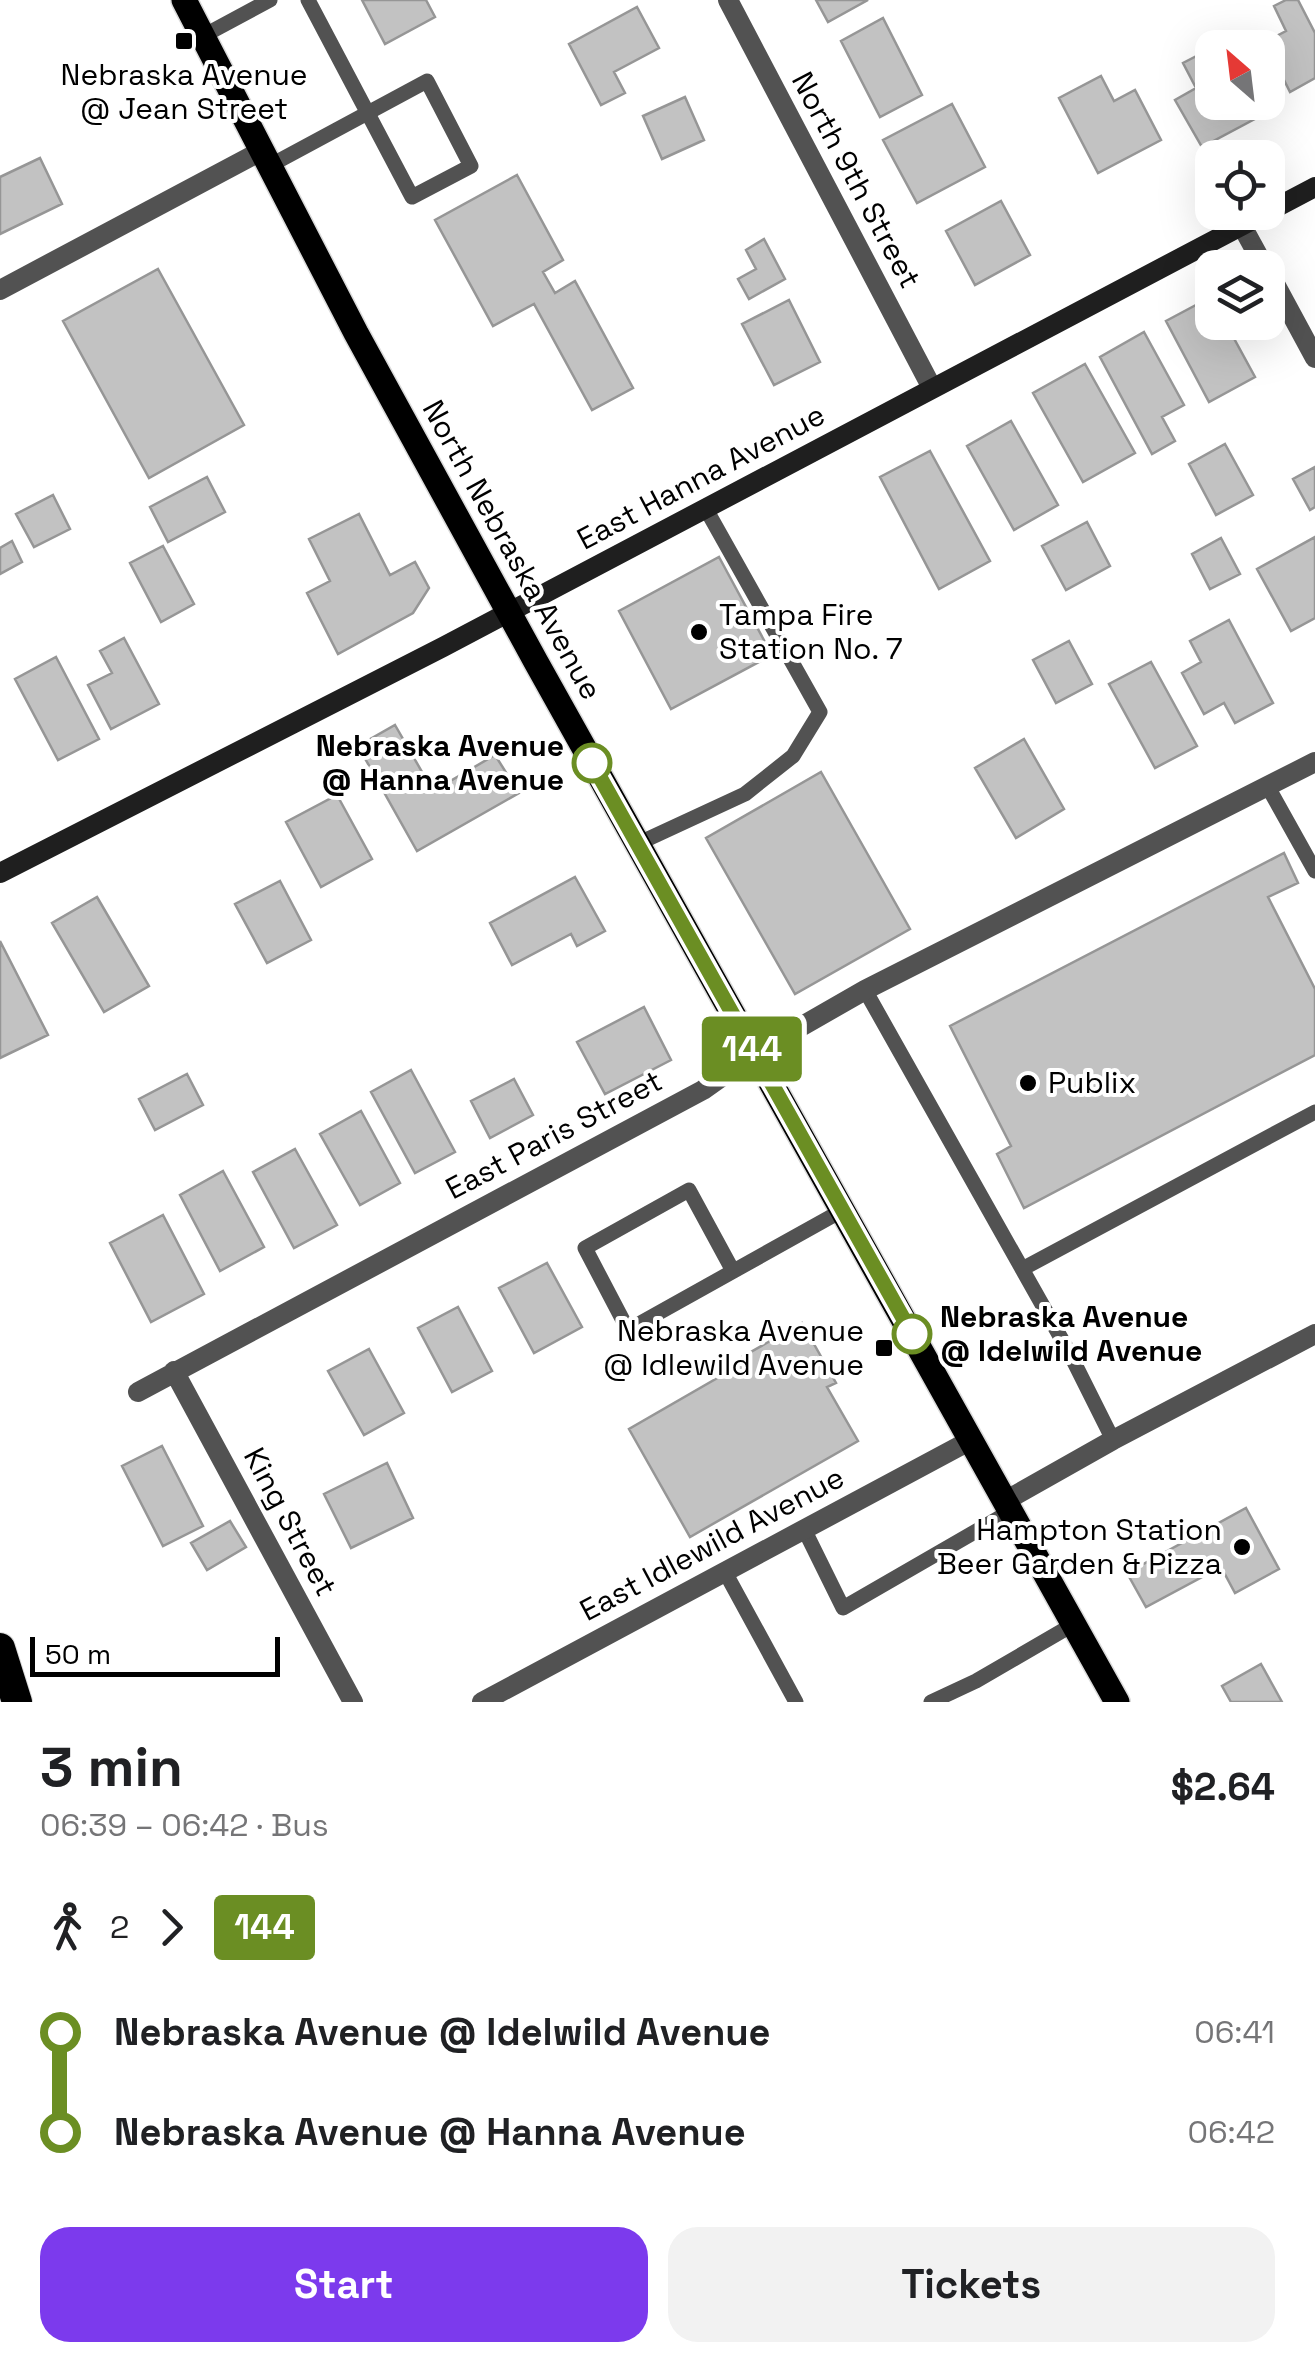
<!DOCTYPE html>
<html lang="en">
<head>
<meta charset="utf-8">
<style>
  :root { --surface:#fff; --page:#f2f2f2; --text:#202124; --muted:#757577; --accent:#7c3aed }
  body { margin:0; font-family:"Space Grotesk",sans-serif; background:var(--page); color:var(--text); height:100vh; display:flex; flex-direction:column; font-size:38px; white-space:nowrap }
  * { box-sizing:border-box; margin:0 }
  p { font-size:32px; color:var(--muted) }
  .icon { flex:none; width:55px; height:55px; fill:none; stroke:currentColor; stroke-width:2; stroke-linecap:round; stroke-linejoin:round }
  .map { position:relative; height:1702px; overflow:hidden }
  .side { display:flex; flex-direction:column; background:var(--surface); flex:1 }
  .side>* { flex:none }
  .badge { padding:0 20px; border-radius:8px; font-size:35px; line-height:65px }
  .needle { width:65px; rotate:332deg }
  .tools { position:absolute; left:1195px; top:30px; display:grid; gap:20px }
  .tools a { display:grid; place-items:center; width:90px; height:90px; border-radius:20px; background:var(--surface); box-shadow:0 10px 40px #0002; font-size:50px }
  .scale { position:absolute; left:30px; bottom:25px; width:250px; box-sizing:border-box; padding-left:10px; border:5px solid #000; border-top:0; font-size:28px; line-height:35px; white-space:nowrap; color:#000; -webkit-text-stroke:8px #fff; paint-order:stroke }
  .map>.badge { position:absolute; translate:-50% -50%; box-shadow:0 0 0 5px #fff }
  .legs { display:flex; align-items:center; gap:15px; height:110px; padding:0 40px; font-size:32px }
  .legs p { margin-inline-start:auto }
  .headline { display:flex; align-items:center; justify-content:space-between; height:170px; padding:0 40px }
  h1 { font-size:55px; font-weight:700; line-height:75px }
  .cta { display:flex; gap:20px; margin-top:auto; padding:20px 40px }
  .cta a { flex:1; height:115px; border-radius:30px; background:var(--accent); color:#fff; font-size:40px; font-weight:700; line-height:115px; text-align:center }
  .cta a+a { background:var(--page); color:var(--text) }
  ul { padding:0 40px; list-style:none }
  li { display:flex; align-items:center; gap:35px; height:100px; font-size:38px }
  li i { display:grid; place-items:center; width:15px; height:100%; margin:0 12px; background:currentColor }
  li i::after { content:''; width:25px; height:25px; margin:-12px; border:8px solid; border-radius:50%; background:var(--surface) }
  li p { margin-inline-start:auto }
  li:first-child i { background:linear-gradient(#0000 50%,currentColor 0) }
  li:last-child i { background:linear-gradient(currentColor 50%,#0000 0) }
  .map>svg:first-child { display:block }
  .building { fill:#c2c2c2; stroke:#969696; stroke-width:2.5 }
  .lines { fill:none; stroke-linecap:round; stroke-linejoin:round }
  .primary-casing { stroke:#dbdbdb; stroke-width:28 }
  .highway-casing { stroke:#dbdbdb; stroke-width:32 }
  .lane { stroke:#525252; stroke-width:15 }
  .street { stroke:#525252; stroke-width:20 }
  .secondary { stroke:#1f1f1f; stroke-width:20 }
  .primary { stroke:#000; stroke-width:25 }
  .highway { stroke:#000; stroke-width:30 }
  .line-1-casing { stroke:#fff; stroke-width:22 }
  .line-1 { stroke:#6b8e23; stroke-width:15 }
  .poi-dot { fill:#000; stroke:#fff; stroke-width:4 }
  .stop-1-dot { fill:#fff; stroke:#6b8e23; stroke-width:5 }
  .labels { text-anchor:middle; stroke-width:8; stroke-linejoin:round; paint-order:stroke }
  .poi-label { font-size:30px; fill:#000; stroke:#fff; text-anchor:start }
  .street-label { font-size:30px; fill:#000; stroke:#fff }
  .stop-label { font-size:30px; font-weight:bold; fill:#000; stroke:#fff; text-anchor:end }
</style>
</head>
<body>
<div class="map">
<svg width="1315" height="1702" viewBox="0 0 1315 1702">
  <rect width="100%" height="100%" fill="#fff"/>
  <path class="building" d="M362,0H426L435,17L385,44Z
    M816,0H868L828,22Z
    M1286,0H1298L1315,33V78L1290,92L1265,42L1286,31L1274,6Z
    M637,7L659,48L614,72L625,93L601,105L569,44Z
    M883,18L922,95L880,117L841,41Z
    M1212,48V102H1260L1266,113L1202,147L1175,100L1196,88L1183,63Z
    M1101,76L1114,101L1135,90L1161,140L1098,173L1059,98Z
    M685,97L704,140L662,159L643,116Z
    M952,104L985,167L917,203L883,140Z
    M40,158L62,204L0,234V177Z
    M517,175L563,260L543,272L555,293L575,281L633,388L592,410L534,304L493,326L435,220Z
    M1001,201L1030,255L975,285L946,231Z
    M764,239L785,279L749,299L738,279L756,269L746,250Z
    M158,269L244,425L149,478L63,321Z
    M1211,297L1212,322H1225L1255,377L1209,402L1166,321Z
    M789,300L820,362L774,385L742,324Z
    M1144,332L1184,405L1162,417L1175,441L1152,454L1100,357Z
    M1085,364L1135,453L1083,482L1033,393Z
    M1011,421L1058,505L1014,530L967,446Z
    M1225,444L1253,495L1216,515L1189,464Z
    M930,451L990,561L939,589L880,477Z
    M1315,467V507L1310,510L1293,479Z
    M207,477L225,512L168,542L150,507Z
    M53,495L70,529L34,547L16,514Z
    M359,514L390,575L415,562L429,588L413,613L338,654L307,593L330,581L309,539Z
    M1087,522L1110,566L1066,590L1042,546Z
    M1315,537V618L1291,631L1257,569Z
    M1221,538L1240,574L1210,589L1192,554Z
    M12,541L22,562L0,574V548Z
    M163,546L194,604L161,622L130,563Z
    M719,557L772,655L671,709L619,611Z
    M1229,620L1273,703L1235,723L1224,703L1204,714L1182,673L1201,662L1190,641Z
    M124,638L159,704L111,729L88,685L112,673L100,651Z
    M1069,641L1092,684L1056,703L1033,660Z
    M56,657L99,739L58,760L15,679Z
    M1151,662L1197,746L1155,768L1109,684Z
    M395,725L433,791L495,755L519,793L417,851L358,746Z
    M1024,739L1064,809L1016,838L975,768Z
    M821,772L910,929L795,994L706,838Z
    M337,795L372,859L321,887L286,822Z
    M1284,853L1298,883L1268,897L1315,989V1055L1024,1208L997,1154L1011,1146L950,1026Z
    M575,877L605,931L577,946L571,934L512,965L490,923Z
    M280,881L311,940L267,963L235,904Z
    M97,897L149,986L104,1012L52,923Z
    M0,941L48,1035L0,1058Z
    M644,1007L671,1060L605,1094L577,1042Z
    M411,1070L455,1152L415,1173L371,1092Z
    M187,1074L203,1105L155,1130L139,1099Z
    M514,1079L533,1115L490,1138L471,1101Z
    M361,1111L400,1183L360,1205L320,1134Z
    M295,1149L337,1225L294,1248L253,1172Z
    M223,1171L264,1247L220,1271L180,1195Z
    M163,1215L204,1294L151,1322L110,1243Z
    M547,1263L582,1327L534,1353L499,1288Z
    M458,1307L492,1371L452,1392L418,1328Z
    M802,1323L836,1383L827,1387L858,1441L690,1537L629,1429L745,1362L742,1357Z
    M369,1349L404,1413L364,1435L328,1371Z
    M162,1446L203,1526L163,1546L122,1466Z
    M387,1463L413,1518L351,1548L324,1494Z
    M1246,1508L1279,1569L1235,1593L1221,1567L1146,1607L1127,1573Z
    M230,1521L246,1547L207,1570L191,1543Z
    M1261,1664L1282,1702H1231L1222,1686Z"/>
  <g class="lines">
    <defs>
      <path id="primary" d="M184,0L356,333L536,662L1117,1702"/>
      <path id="highway" d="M0,1648L17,1702"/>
    </defs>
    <use href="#primary" class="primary-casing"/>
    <use href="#highway" class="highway-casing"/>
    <path class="lane" d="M203,36L270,0
      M271,165C323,137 375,109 427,81L471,166L412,197L308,0
      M1268,787L1315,871
      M637,844L745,794L793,756L820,712L706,509
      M865,990L1070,1354L1113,1440
      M1022,1269L1315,1112
      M733,1271L689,1190L585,1248L628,1330L843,1210
      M804,1529L843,1608L1011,1511
      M725,1572L796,1702
      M931,1702L976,1681L1074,1624"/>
    <path class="street" d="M728,0L932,388
      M1242,226L1265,268
      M1268,271L1315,358
      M0,290L263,150
      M174,1371L353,1702
      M138,1392L703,1090L755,1053L865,990L1315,762
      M1005,1501L1113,1440L1315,1334
      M482,1702L971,1440"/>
    <path class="secondary" d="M0,873L443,647L1315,187"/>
    <use href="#primary" class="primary"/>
    <use href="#highway" class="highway"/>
  </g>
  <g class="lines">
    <defs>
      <path id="line-1" d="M592,763L912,1334"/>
    </defs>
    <use href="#line-1" class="line-1-casing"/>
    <use href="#line-1" class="line-1"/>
  </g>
  <g class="poi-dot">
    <rect x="174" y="31" width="20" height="20" rx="5"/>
    <circle cx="699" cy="632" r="10"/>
    <circle cx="1028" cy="1083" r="10"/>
    <rect x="874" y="1338" width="20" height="20" rx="5"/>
    <circle cx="1242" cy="1547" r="10"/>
  </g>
  <g class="stop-1-dot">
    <circle cx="592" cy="763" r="18"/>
    <circle cx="912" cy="1334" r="18"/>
  </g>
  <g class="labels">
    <g class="poi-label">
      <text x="184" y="85" text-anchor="middle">Nebraska Avenue<tspan x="184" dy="34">@ Jean Street</tspan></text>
      <text x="719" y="625">Tampa Fire<tspan x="719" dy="34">Station No. 7</tspan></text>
      <text x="1048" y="1093">Publix</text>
      <text x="864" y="1341" text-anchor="end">Nebraska Avenue<tspan x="864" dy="34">@ Idlewild Avenue</tspan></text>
      <text x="1222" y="1540" text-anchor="end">Hampton Station<tspan x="1222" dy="34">Beer Garden &amp; Pizza</tspan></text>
    </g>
    <g class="street-label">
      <text transform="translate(856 180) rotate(62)" y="10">North 9th Street</text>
      <text transform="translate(701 477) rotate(-28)" y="10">East Hanna Avenue</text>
      <text transform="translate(512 550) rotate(61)" y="10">North Nebraska Avenue</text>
      <text transform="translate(554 1135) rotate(-28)" y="10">East Paris Street</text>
      <text transform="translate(290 1522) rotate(62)" y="10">King Street</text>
      <text transform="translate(712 1544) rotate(-28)" y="10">East Idlewild Avenue</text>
    </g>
    <g class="stop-label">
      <text x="564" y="756">Nebraska Avenue<tspan x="564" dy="34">@ Hanna Avenue</tspan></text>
      <text x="940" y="1327" text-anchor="start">Nebraska Avenue<tspan x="940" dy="34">@ Idelwild Avenue</tspan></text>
    </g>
  </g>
</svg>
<div class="tools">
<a><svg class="needle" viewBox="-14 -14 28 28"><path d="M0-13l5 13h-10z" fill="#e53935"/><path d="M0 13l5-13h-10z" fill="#757577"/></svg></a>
<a><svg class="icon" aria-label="locate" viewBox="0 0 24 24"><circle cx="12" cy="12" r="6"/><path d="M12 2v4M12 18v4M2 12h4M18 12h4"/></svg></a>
<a><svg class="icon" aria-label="layers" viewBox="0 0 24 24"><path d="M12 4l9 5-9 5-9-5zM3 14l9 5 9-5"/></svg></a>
</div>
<div class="scale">50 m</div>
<b class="badge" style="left:752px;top:1049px;background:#6b8e23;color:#fff">144</b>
</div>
<section class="side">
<div class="headline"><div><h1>3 min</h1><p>06:39 – 06:42 · Bus</p></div><b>$2.64</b></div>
<div class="legs"><svg class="icon" aria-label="walk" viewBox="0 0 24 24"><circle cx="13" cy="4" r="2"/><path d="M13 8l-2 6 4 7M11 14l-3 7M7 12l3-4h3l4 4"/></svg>2<svg class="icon" aria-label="forward" viewBox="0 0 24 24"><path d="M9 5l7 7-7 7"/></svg><b class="badge" style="background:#6b8e23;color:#fff">144</b></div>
<ul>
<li><i style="color:#6b8e23"></i><b>Nebraska Avenue @ Idelwild Avenue</b><p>06:41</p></li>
<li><i style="color:#6b8e23"></i><b>Nebraska Avenue @ Hanna Avenue</b><p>06:42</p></li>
</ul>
<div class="cta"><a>Start</a><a>Tickets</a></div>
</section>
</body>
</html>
